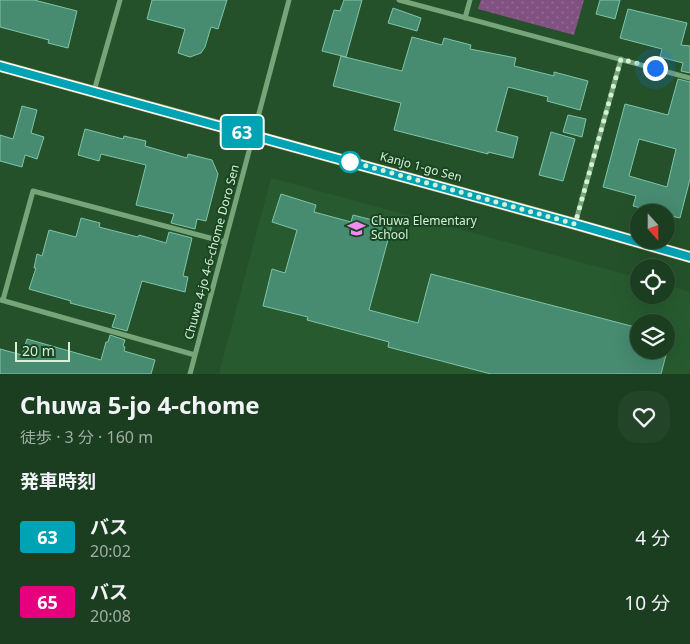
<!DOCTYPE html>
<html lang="ja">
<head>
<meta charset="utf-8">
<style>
  :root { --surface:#1b3d20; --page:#244429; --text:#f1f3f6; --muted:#a0aea5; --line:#39563e }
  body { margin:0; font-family:"Noto Sans","Noto Sans JP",sans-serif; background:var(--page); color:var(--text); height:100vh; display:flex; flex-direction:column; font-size:19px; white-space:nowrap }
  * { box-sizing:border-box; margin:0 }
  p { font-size:16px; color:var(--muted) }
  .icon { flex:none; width:28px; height:28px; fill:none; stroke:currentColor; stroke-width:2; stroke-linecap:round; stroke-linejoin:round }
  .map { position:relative; height:374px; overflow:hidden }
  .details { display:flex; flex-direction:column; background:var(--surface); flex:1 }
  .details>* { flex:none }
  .badge { padding:0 10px; border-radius:4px; font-size:18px; line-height:32px }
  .needle { width:32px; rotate:159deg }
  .tools { position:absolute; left:630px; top:204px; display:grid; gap:10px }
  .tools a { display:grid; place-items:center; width:45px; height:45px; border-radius:50%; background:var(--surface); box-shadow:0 5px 20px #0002,0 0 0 1px var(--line); font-size:25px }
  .scale { position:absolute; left:15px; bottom:12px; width:55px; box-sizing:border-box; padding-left:5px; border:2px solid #d6efd8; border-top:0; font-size:14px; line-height:18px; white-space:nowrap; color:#d6efd8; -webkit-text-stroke:4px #194620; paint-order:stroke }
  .you { position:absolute; width:25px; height:25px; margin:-12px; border:4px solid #fff; border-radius:50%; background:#1a73e8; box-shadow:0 0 0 8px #1a73e833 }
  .map>.badge { position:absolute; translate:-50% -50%; box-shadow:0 0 0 2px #fff }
  h2 { padding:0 20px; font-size:19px; line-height:45px }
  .round { display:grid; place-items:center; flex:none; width:52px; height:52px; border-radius:20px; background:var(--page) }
  .summary { display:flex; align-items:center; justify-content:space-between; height:85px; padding:0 20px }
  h1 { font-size:24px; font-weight:700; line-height:38px }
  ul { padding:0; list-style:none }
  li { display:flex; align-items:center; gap:15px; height:65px; padding:0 20px }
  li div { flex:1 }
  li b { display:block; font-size:19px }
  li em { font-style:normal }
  li .badge { min-width:55px; font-weight:700; text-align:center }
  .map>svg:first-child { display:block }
  .built { fill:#275b2f; fill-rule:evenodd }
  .park { fill:url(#park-dots) }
  .building { fill:#478b71; stroke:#80c5a9; fill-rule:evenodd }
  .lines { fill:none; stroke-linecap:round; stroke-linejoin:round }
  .street { stroke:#76a57a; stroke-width:5 }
  .primary { stroke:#a39e54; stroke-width:12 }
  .line-casing { stroke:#fff; stroke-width:11 }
  .line { stroke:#00a3b4; stroke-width:8 }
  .walk { stroke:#d6efd8; stroke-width:5; stroke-dasharray:0 9 }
  .stop-dot { fill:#fff; stroke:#00a3b4; stroke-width:2.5 }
  .labels { text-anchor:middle; stroke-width:4; stroke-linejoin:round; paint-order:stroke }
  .street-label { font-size:12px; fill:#d6efd8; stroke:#194620 }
  .poi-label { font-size:12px; fill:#d6efd8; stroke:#194620; text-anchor:start }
</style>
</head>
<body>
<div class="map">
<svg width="690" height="374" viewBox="0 0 690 374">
  <defs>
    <pattern id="park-dots" width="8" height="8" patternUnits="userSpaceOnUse" patternTransform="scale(1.25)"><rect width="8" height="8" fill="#815281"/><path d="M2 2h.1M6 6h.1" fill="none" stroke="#926b92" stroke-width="1.8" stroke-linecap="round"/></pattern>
  </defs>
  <rect width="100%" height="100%" fill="#24512a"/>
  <path class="built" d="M271,178L639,278V295H666V285L690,292V374H219ZM639,322H666V350H639Z"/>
  <path class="park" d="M481,0H584L574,35L478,9Z"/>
  <path class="building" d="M0,0H34L77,11L68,48L48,43L49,40L0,27Z
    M152,0H227L218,29L211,27L205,47L201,53L190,57L178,53L185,29L147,19Z
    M344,0H362L346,57L322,51L334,10L340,11Z
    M600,0H620L615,19L596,14Z
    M393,8L421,18L417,31L388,23Z
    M628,9L687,23L681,45L690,46V73L681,71L683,63L660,57L662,49L620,38Z
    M412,37L442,45L444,38L471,45L470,49L516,58L514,66L554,76V72L588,81L580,110L547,101L548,97L508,87L496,131L518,137L513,158L488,152V154L394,130L401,103L333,86L341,56L402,71Z
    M678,79L690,82V179L680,218L666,215V212H658L633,206L636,196L603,187L625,104L668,115ZM639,139L676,149L667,187L629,176Z
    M22,106L37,110L31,133L44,137L37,159L25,155L22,167L0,161V135L13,139Z
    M568,115L586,119L582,137L563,132Z
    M85,129L123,139L124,136L146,141L145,146L187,158L188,154L212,160L218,174L206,221L197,219L195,229L171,223L174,214L136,205L146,165L101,154L99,161L78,155Z
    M551,132L575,139L563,181L539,175Z
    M281,194L316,205L314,212L351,222L353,215L392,225L369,310L418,323L431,274L639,328V350H666V335L671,336L661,374H491L388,347L389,342L307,320L308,317L263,306L272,269L285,273L297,230L272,222Z
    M81,218L100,223L99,227L138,237L139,235L166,243L169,232L192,238L183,276L188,277L185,292L142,281L127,331L112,327L116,315L70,303L71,301L29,289L36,268H34L37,254L42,256L49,230L76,237Z
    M110,335L125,340L123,346L125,347L124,351L155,360L151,374H0V349L22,355L27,339L101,360L106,342H108Z"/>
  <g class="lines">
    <path class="street" d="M399,0L690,78
      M465,18L470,0
      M94,91L120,0
      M575,224L621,59
      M1,300L195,355
      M3,300L33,191L225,242
      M190,374L289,0"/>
    <path class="primary" d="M0,66L575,224L690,257"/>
  </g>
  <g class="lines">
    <defs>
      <path id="line" d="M0,66L575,224L690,257"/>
    </defs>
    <use href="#line" class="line-casing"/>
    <use href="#line" class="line"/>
    <path class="walk" d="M350,162L345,160L575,224L621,59L655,68"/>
  </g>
  <defs>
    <symbol id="school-bare" viewBox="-9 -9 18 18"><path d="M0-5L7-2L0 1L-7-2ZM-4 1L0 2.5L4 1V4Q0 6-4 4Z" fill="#f28af3" stroke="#194620" stroke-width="2.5" paint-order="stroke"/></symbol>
  </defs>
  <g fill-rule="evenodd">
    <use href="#school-bare" x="344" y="216" width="25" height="25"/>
  </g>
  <circle class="stop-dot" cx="350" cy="162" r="10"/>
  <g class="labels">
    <g class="street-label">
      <text transform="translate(421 167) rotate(15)" y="4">Kanjo 1-go Sen</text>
      <text transform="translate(212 252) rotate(-75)" y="4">Chuwa 4-jo 4-6-chome Doro Sen</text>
    </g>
    <g class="poi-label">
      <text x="371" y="225">Chuwa Elementary<tspan x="371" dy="14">School</tspan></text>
    </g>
  </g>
</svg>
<div class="tools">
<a><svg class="needle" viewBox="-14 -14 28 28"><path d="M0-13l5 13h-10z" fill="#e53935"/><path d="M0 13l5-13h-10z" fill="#a0aea5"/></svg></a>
<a><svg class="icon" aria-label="locate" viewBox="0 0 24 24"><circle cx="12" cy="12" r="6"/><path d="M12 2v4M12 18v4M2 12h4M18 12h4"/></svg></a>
<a><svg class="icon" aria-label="layers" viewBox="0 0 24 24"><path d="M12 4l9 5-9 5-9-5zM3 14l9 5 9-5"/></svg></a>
</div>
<div class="scale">20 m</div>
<div class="you" style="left:655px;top:68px"></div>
<b class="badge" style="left:242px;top:132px;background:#00a3b4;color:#fff">63</b>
</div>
<section class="details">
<div class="summary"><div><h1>Chuwa 5-jo 4-chome</h1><p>徒歩 · 3 分 · 160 m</p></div><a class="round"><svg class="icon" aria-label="heart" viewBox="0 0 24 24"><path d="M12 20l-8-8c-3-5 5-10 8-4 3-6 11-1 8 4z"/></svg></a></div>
<h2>発車時刻</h2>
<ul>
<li><span class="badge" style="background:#00a3b4;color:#fff">63</span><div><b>バス</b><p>20:02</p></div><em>4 分</em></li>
<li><span class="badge" style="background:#e6007e;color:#fff">65</span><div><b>バス</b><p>20:08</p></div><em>10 分</em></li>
</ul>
</section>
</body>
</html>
